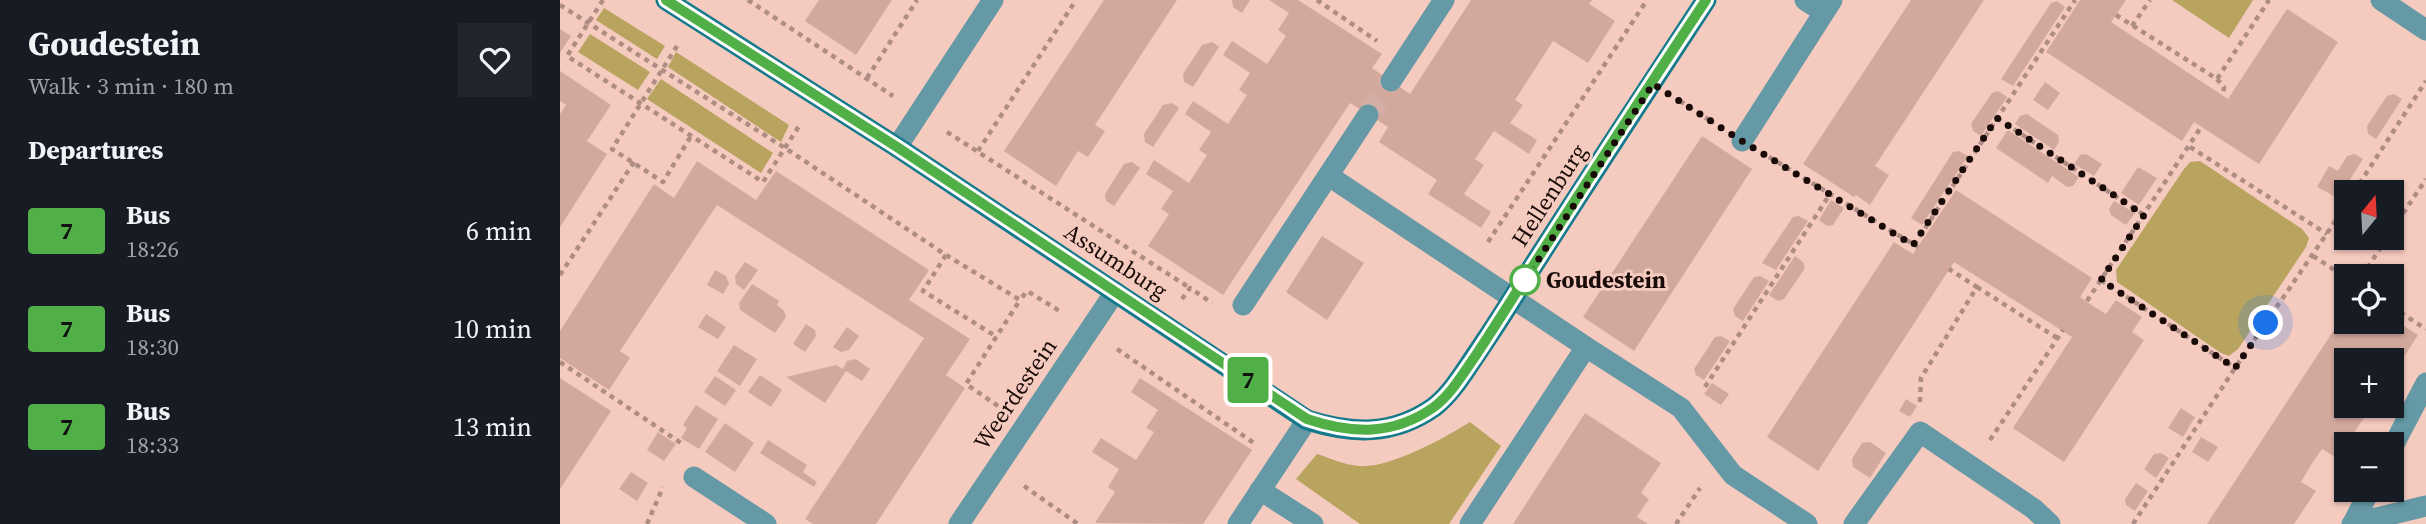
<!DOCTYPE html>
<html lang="en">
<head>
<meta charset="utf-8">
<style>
  :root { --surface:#171b24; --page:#20242c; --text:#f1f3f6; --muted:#9ea1a6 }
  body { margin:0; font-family:"Source Serif 4",serif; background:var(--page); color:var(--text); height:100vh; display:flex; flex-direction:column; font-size:26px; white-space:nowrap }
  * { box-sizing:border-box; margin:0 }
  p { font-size:23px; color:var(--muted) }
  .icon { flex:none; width:38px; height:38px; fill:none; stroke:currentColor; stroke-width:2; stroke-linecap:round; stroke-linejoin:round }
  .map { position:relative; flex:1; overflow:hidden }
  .side { display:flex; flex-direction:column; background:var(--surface); width:560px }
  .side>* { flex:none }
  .badge { padding:0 14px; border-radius:5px; font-size:24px; line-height:46px }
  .needle { width:46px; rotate:18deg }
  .fabs { position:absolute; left:1774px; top:180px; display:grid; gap:14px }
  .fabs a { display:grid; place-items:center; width:70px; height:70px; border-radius:0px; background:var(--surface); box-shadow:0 2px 5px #0004; font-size:35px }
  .you { position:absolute; width:35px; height:35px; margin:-18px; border:5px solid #fff; border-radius:50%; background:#1a73e8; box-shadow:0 0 0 10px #1a73e833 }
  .map>.badge { position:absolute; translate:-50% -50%; box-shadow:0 0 0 4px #fff }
  h2 { padding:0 28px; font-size:26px; line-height:63px }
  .round { display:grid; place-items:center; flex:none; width:74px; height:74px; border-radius:0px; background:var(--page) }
  .overview { display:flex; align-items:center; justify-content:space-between; height:119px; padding:0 28px }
  h1 { font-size:33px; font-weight:700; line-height:52px }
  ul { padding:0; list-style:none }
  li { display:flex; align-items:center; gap:21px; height:98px; padding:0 28px }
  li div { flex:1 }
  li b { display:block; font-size:26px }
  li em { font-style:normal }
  li .badge { min-width:77px; font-weight:700; text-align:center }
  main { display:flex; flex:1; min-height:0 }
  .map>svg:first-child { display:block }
  .green { fill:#b8a45e }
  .building { fill:#d3a99e }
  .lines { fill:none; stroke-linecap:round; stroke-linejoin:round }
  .street-tunnel { stroke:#d4ada4; stroke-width:21; stroke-dasharray:21 10; stroke-linecap:butt }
  .path { stroke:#ae8d84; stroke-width:4.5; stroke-dasharray:5 5; stroke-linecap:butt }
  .street { stroke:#6499a5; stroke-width:21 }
  .secondary { stroke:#167a8d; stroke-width:21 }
  .line-casing { stroke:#fff; stroke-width:16 }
  .line { stroke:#50af46; stroke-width:10 }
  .walk { stroke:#190b08; stroke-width:7; stroke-dasharray:0 12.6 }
  .stop-dot { fill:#fff; stroke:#50af46; stroke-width:3.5 }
  .labels { text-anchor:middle; stroke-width:6; stroke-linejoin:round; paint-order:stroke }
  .street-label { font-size:23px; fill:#190b08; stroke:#f5cabf }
  .stop-label { font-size:23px; font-weight:bold; fill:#190b08; stroke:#f5cabf; text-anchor:start }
</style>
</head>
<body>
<main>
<section class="side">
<div class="overview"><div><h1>Goudestein</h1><p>Walk · 3 min · 180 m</p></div><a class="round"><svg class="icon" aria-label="heart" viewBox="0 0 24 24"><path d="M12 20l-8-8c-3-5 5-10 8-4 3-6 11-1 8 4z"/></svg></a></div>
<h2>Departures</h2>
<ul>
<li><span class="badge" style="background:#50af46;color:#111">7</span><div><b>Bus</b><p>18:26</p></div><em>6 min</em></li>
<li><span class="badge" style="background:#50af46;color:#111">7</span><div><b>Bus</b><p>18:30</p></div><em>10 min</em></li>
<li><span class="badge" style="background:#50af46;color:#111">7</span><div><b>Bus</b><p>18:33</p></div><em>13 min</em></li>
</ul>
</section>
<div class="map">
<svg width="1866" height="524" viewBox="0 0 1866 524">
  <rect width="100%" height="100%" fill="#f5cabf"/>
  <path class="green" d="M1612,0H1693L1669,38Z
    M44,8L105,46L97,59L36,20Z
    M30,34L90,72L78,90L18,52Z
    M116,52L229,125L221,142L108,67Z
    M101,79L213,153L201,173L87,99Z
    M1640,161L1742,229L1749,238L1746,247L1678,349L1669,356L1661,353L1557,282L1556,270L1624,169L1630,162Z
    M910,422L941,446L889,524H800L736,479L757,454C770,458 784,465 799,466C828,469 885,438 910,422Z"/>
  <path class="building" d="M259,0H332L296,55L245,21Z
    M544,0H617L535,125L545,131L528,157L518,151L496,186L444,151Z
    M672,0H690L682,13L673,7Z
    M709,0H738L822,54L812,68L850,94L911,0H1032L1029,4L1055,21L1028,63L993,41L955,100L963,105L950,123L977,140L969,154L934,131L915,159L924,165L904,194L931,212L921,228L868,194L877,180L819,142L828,127L790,103L663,295L588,246L609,214L601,209L613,191L586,174L594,160L629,183L647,155L639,150L651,132L625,114L633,101L668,124L687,95L679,90L690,73L663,55L672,41L707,64L726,36L718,30L729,13Z
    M1351,0H1424L1315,166L1329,175L1310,205L1296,195L1294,197L1243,164Z
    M1520,0H1566L1551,22L1668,99L1727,9L1778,42L1699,164L1634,122L1622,141L1486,52Z
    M1497,1L1505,7L1453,86L1441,79L1491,3Z
    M0,29L11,36L0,53Z
    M652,42L659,47L633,87L624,82L623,74L642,45Z
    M0,71L51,105L27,141L47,154L0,227V114L6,105L0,101Z
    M1485,82L1500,93L1488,110L1473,100Z
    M1438,91L1447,97L1421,136L1413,131L1411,124L1432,93Z
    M1834,94L1842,99L1816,139L1808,134L1807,126L1827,96Z
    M612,103L619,108L593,147L585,142L584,134L603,105Z
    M1467,114L1498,135L1499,142L1494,150L1455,124L1460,116Z
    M1448,130L1519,177L1513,186L1507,187L1492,176L1488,183L1436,148Z
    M1142,136L1192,169L1074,351L1023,317Z
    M1399,151L1408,156L1362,225L1351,218L1393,152Z
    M1526,154L1542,164L1534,176L1514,164L1520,155Z
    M1795,154L1803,159L1778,198L1757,187L1769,166L1778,171L1787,156Z
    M137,161L196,200L216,171L369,270L349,300L410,339L386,375L405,388L316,524H253L245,519L364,338L157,205L60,351L70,358L49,390L0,358V331L94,184L114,198Z
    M572,162L580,168L554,206L546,201L545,194L564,164Z
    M1578,167L1597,178L1579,205L1561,193Z
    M1396,190L1532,278L1520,297L1533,306L1546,314L1556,300L1582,317L1572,332L1584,340L1504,462L1453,428L1512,337L1394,262L1258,471L1207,437L1334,242L1353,254Z
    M1271,200L1284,208L1273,225L1267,226L1259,220Z
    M1554,201L1575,213L1566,225L1551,215L1549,209Z
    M1239,216L1248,221L1216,270L1202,263L1233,217Z
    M762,236L804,263L767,320L726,292Z
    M1235,256L1243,262L1245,268L1224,299L1218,301L1209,295Z
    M185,262L198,270L184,290L176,284L175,276Z
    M155,270L166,276L169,284L163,294L147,285Z
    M1200,276L1209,281L1183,321L1175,316L1173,309L1194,277Z
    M192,284L219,301L217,305L224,311L226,317L215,333L180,310L179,303Z
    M1787,310V322H1832V318L1858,335L1838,366L1823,356L1820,360H1787V406H1812L1777,458L1762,449L1751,465L1741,482L1756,491L1734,524H1647Z
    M146,314L166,327L158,339L138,327Z
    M246,324L255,330L256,336L245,352L233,344Z
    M287,327L299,336L289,350L281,352L273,347Z
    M1161,336L1170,341L1144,380L1136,375L1134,369L1155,337Z
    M174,345L197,359L180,386L157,371Z
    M296,359L310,369L302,381L286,371L265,403L226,377L276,365L283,369L287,361Z
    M200,375L222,390L211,407L188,392Z
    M155,376L176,390L165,406L144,392Z
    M0,378L51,411L0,489Z
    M580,378L692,450L643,524L535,523L555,492L548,487L559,469L532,452L541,438L576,460L594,432L586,428L598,410L571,392Z
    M1152,383L1169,394L1161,405L1144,394Z
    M1346,399L1357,406L1350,417L1339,411Z
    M136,405L158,419L139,449L121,438L127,428L123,425Z
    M1621,408L1635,417L1623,437L1608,428Z
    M1025,413L1101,463L1081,493L1089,499L1077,517L1088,524H953Z
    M165,423L194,443L175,472L145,452Z
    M98,432L116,444L104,461L87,450Z
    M1641,437L1658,447L1648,462L1632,452Z
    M208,440L247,465L243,472L257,482L254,487L200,453Z
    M1310,442L1326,453L1310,478L1293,467L1292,459L1302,443Z
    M1601,453L1609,458L1596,478L1584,469L1594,454Z
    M71,472L88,483L77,501L59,489Z
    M1576,483L1588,491L1575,511L1566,505L1565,499Z"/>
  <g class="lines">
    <path class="street-tunnel" d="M808,115L831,81"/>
    <path class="path" d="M43,0L7,56L203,182L241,123
      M188,0L333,96
      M757,0L817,41
      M0,5L225,148L386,255L460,300L467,291L503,313
      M1556,15L1657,79L1709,0
      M1572,26L1590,0
      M117,46L52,149L103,182L131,136
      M307,78L357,0
      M1657,79L1664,87L1663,95
      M1120,101L1154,123
      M1437,118L1584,215
      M387,132L630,288
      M1630,147L1767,234
      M418,151L516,0
      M1209,157L1358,247
      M1794,192L1866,81
      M1832,230L1866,179
      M928,242L1087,0
      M1354,245L1515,0
      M386,255L363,291L437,337
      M1753,256L1787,278
      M0,275L74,162
      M1802,276L1827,238
      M1541,280L1675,368
      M1417,287L1497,338
      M622,299L630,288L652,303
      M1527,301L1641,127
      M1832,307L1866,329
      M557,349L694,443
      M0,362L124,445
      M1145,387L1270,194
      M1360,402L1361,378L1417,287L1389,269
      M438,406L406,384L460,300
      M1430,440L1503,330
      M464,486L518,524
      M87,524L103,487
      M1116,524L1140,488
      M1573,524L1675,368L1787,204"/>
    <path class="street" d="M1245,0L1264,12
      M1821,0L1866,30
      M831,81L884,0
      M1182,141L1272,0
      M337,147L433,0
      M769,176L1026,347L910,524
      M683,305L808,115
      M1026,347L1121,408L1173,475L1247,524
      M1832,448L1866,383
      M134,477L206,524
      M700,490L753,524
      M1793,523L1810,490
      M399,524L555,292
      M678,524L747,420
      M1294,524L1360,432L1474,509L1490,524
      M1792,524L1866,506"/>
    <path class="secondary" d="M106,0L337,147L747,420C792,434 833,436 874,407C892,393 904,372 917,353C934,328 950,303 966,277C1025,184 1086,92 1146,0"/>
  </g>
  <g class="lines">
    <defs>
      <path id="line" d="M106,0L337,147L747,419C792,434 833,436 874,407C891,394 902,375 914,358C932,331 949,304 966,277C1025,184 1085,92 1146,0"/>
    </defs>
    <use href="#line" class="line-casing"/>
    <use href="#line" class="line"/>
    <path class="walk" d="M965,280L1093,84L1182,141L1353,245L1437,118L1584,215L1541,280L1675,368L1706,323"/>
  </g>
  <circle class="stop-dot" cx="965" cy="280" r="14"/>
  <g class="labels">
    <g class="street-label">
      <text transform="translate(989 195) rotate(-57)" y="8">Hellenburg</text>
      <text transform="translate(556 261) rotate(33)" y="8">Assumburg</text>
      <text transform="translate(455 394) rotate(-56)" y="8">Weerdestein</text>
    </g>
    <g class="stop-label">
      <text x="986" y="288">Goudestein</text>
    </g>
  </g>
</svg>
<div class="fabs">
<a><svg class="needle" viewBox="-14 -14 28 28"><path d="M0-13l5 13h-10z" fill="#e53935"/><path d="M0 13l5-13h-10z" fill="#9ea1a6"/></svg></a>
<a><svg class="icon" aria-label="locate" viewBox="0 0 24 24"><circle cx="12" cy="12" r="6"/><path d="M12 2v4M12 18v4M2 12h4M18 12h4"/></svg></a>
<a>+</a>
<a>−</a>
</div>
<div class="you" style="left:1706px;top:323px"></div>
<b class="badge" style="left:688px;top:380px;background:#50af46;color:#111">7</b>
</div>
</main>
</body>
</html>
